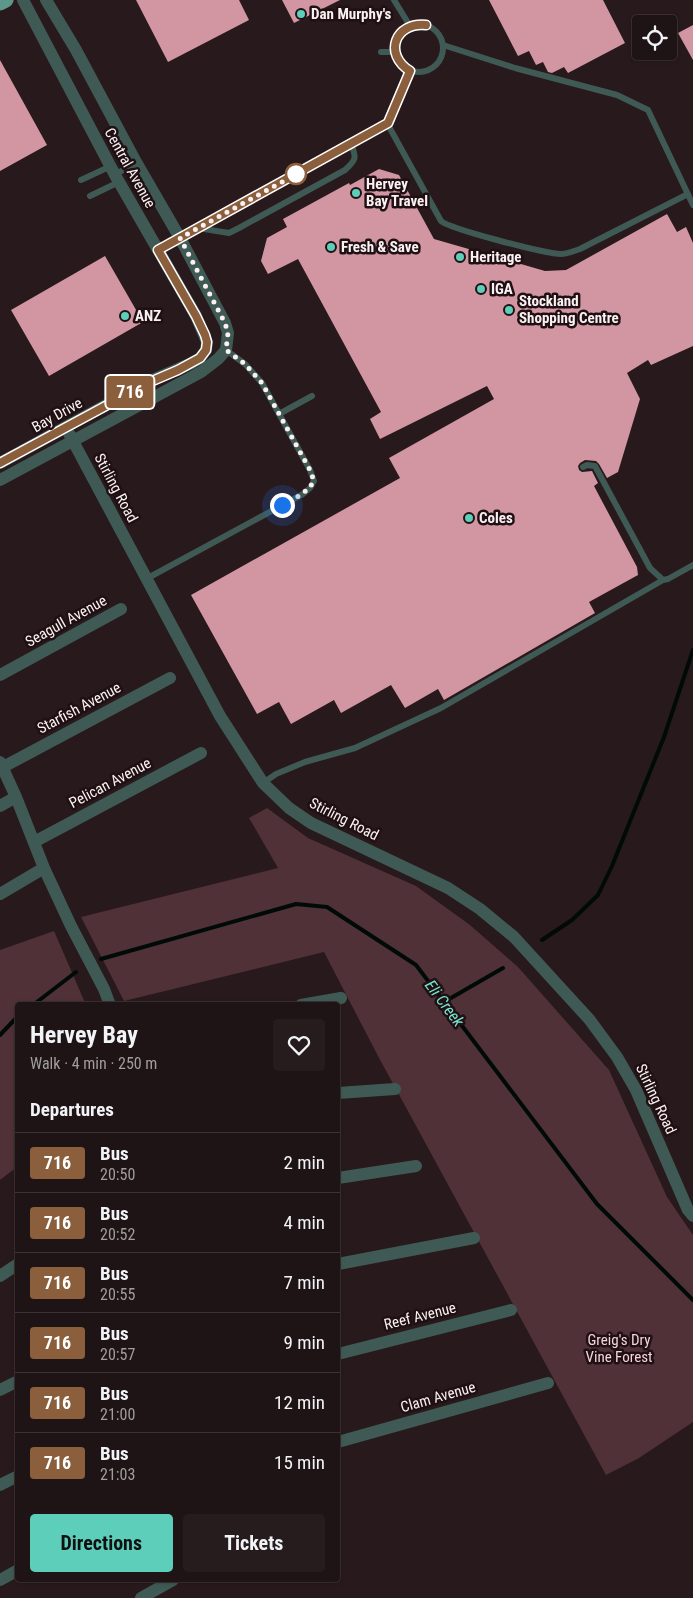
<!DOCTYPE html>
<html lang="en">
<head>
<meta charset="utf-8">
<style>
  :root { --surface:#1e1315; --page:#261c1e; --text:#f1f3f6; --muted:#a19ea0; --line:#3c3234; --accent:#5dceb9 }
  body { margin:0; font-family:"Roboto Condensed",sans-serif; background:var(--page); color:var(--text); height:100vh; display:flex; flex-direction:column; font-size:19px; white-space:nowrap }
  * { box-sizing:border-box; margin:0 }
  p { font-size:16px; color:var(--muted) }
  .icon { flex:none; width:28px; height:28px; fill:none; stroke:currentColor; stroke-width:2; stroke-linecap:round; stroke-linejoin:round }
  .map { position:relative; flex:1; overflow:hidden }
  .side { position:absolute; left:15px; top:1002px; width:325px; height:580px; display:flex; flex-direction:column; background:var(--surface); border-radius:5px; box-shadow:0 1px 4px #0004,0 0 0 1px var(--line) }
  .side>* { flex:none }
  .badge { padding:0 10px; border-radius:4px; font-size:18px; line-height:32px }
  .buttons { position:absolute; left:632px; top:15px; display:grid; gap:10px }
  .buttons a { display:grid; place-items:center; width:45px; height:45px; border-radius:5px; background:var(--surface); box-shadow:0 1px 4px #0004,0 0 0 1px var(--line); font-size:25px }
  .you { position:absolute; width:25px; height:25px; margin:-12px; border:4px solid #fff; border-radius:50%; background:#1a73e8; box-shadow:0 0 0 8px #1a73e833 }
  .map>.badge { position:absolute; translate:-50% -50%; box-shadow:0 0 0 2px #fff }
  h2 { padding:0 15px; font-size:19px; line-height:45px }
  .round { display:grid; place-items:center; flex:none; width:52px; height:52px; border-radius:5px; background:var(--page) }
  .headline { display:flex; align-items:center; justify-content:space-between; height:85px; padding:0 15px }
  h1 { font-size:24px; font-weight:700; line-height:38px }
  .button { display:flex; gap:10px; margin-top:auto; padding:10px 15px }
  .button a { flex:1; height:58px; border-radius:5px; background:var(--accent); color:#111; font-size:20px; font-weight:700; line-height:58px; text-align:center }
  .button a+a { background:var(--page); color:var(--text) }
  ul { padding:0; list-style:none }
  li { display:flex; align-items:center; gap:15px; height:60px; padding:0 15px; border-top:1px solid var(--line) }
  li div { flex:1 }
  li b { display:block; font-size:19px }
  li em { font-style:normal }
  li .badge { min-width:55px; font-weight:700; text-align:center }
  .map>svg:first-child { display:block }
  .green { fill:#503138 }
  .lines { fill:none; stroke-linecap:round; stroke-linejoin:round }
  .stream { stroke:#000b08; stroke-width:4 }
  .building { fill:#d295a2 }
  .lane { stroke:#3f5a54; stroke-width:6 }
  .street { stroke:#3f5a54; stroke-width:12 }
  .primary { stroke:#5d978b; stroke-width:15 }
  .line-casing { stroke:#fff; stroke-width:11 }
  .line { stroke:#8b5e3c; stroke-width:8 }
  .walk { stroke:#fbf1f2; stroke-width:5; stroke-dasharray:0 9 }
  .poi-dot { fill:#5dceb9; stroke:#1e1013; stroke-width:2 }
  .stop-dot { fill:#fff; stroke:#8b5e3c; stroke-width:2.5 }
  .labels { text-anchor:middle; stroke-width:5; stroke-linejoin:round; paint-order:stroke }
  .poi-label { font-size:15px; font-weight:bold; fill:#fbf1f2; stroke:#1e1013; text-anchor:start }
  .street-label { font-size:15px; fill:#fbf1f2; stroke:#1e1013 }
  .park-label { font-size:15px; fill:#f7d3da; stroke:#1e1013 }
  .water-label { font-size:16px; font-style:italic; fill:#77e3ce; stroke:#1e1013 }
</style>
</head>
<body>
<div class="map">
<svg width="693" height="1598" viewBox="0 0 693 1598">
  <rect width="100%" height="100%" fill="#28191c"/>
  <path class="green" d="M267,808L308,838L416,886L470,925L518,967L609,1070L667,1197L693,1235V1422L639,1458L606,1475L378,1056L324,952L124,1001L81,917L278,868L249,818Z
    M54,931L86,1005H18L17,1167L0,1180V950Z"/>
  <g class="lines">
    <path class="stream" d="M542,940L572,920L598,895L612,866L664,737L693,650
      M101,959L296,904L327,907L416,965L597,1204L693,1300
      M444,1002L503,968
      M33,1005L76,972
      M0,1035L18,1016"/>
  </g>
  <path class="building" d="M136,0H239L249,20L168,62Z
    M282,0H340L294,23Z
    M489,0H603L625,43L568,73L564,67L552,73L548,72L543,62L536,65L529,51L518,56Z
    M693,25V60L678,33Z
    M0,60L47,145L0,171Z
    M379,169L399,175L434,239L545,271L566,270L667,214L677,232L686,227L693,243V346L651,365L648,360L627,373L640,399L618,472L607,478L599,464L596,461L585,460L580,463L578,466L579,470L582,472L592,471L598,483L594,486L637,567L638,575L589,602L595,613L444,700L438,689L405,708L391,685L341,713L334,700L291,724L279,702L257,714L191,595L400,478L389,458L494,399L487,386L380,439L370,419L381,412L298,259L268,274L261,261L267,238L287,227L283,219L349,183L350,185Z
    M105,256L143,322L49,376L11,310Z"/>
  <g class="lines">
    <path class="lane" d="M394,0L410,26
      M395 48a24 24 0 1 1 48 0a24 24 0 1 1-48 0Z
      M443,45L515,68L617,95L648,110L693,205
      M381,52H395
      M387,123L441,221C450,229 546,254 561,254C567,254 574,251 580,249L688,194
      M115,175L136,162
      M81,180L111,166
      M90,196L119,182
      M198,228L229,233L239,228L345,170C356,160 357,158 351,144
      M157,250L387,123L410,71
      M279,414L312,396
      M583,467L587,465L595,466L650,568L663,580
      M146,579L303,494L310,488L314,481L310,470L262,383L245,364L226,350
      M263,783L276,774L305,762L355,748L441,708L663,580L668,579L693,565"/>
    <path class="street" d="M66,428L220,716L263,783L289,808L311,823L448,888L480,909L514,937L589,1019L617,1057L636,1090L688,1210L693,1216
      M0,463L150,381L192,363L200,358L206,350L207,342L196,316L115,175L23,0
      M0,480L201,372L218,359L226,350L228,333L225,323L180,238L136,162L76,50L46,0
      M0,675L121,609
      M0,762L16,797L44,868L71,926L104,989L110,1005
      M3,767L170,678
      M0,806L16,797
      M34,842L201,753
      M0,894L44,868
      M301,1005L341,998
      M338,1093L395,1089
      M338,1178L416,1166
      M338,1264L474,1238
      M0,1276L18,1264
      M338,1354L511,1310
      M0,1390L18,1381
      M338,1442L548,1383
      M0,1485L18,1476
      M0,1580L18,1570
      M141,1598L173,1580"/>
    <path class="primary" d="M0,3L6,0"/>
  </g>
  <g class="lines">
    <defs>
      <path id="line" d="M0,463L150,382L178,370L200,358L206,350L207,342L205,335L196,316L158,250L388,123L410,71C383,54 395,22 426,25"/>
    </defs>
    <use href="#line" class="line-casing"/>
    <use href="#line" class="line"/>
    <path class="walk" d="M282,505C295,498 306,494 314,481L310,470L262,383L245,364L226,350L228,333L225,323L180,238L302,171L296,174"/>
  </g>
  <g class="poi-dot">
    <circle cx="301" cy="14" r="5"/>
    <circle cx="356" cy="193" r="5"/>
    <circle cx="331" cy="247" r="5"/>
    <circle cx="460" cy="257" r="5"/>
    <circle cx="481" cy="289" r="5"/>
    <circle cx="509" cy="310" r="5"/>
    <circle cx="125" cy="316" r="5"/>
    <circle cx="469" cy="518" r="5"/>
  </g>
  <circle class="stop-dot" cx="296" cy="174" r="10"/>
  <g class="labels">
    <g class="poi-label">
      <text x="311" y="19">Dan Murphy's</text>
      <text x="366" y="189">Hervey<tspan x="366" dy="17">Bay Travel</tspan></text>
      <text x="341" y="252">Fresh &amp; Save</text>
      <text x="470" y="262">Heritage</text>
      <text x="491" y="294">IGA</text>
      <text x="519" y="306">Stockland<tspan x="519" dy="17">Shopping Centre</tspan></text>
      <text x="135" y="321">ANZ</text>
      <text x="479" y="523">Coles</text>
    </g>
    <g class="street-label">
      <text transform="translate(130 168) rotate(61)" y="5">Central Avenue</text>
      <text transform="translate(57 415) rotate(-29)" y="5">Bay Drive</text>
      <text transform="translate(116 488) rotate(62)" y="5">Stirling Road</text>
      <text transform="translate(66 621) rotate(-29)" y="5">Seagull Avenue</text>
      <text transform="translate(79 708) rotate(-28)" y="5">Starfish Avenue</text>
      <text transform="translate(110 783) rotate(-28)" y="5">Pelican Avenue</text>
      <text transform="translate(344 819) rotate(27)" y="5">Stirling Road</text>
      <text transform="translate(656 1099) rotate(65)" y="5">Stirling Road</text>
      <text transform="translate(420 1316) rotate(-14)" y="5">Reef Avenue</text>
      <text transform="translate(438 1397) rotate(-16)" y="5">Clam Avenue</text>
    </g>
    <g class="park-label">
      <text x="619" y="1345">Greig's Dry<tspan x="619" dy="17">Vine Forest</tspan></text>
    </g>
    <g class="water-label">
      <text transform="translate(445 1003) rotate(53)" y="6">Eli Creek</text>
    </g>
  </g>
</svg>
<div class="buttons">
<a><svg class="icon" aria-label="locate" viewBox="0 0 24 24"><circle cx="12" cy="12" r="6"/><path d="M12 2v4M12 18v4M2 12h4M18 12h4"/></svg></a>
</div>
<div class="you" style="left:282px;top:505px"></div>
<b class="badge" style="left:130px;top:392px;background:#8b5e3c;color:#fff">716</b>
<section class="side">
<div class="headline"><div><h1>Hervey Bay</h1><p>Walk · 4 min · 250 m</p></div><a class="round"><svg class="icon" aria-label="heart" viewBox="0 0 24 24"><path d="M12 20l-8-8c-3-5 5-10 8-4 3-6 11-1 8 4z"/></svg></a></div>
<h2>Departures</h2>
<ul>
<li><span class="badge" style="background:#8b5e3c;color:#fff">716</span><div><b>Bus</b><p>20:50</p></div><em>2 min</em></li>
<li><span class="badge" style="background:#8b5e3c;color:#fff">716</span><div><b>Bus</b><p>20:52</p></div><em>4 min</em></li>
<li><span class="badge" style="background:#8b5e3c;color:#fff">716</span><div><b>Bus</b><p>20:55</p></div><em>7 min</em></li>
<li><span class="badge" style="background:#8b5e3c;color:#fff">716</span><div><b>Bus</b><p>20:57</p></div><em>9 min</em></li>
<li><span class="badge" style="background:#8b5e3c;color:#fff">716</span><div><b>Bus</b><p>21:00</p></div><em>12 min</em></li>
<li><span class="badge" style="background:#8b5e3c;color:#fff">716</span><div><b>Bus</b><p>21:03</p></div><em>15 min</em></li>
</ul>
<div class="button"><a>Directions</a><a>Tickets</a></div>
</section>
</div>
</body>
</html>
